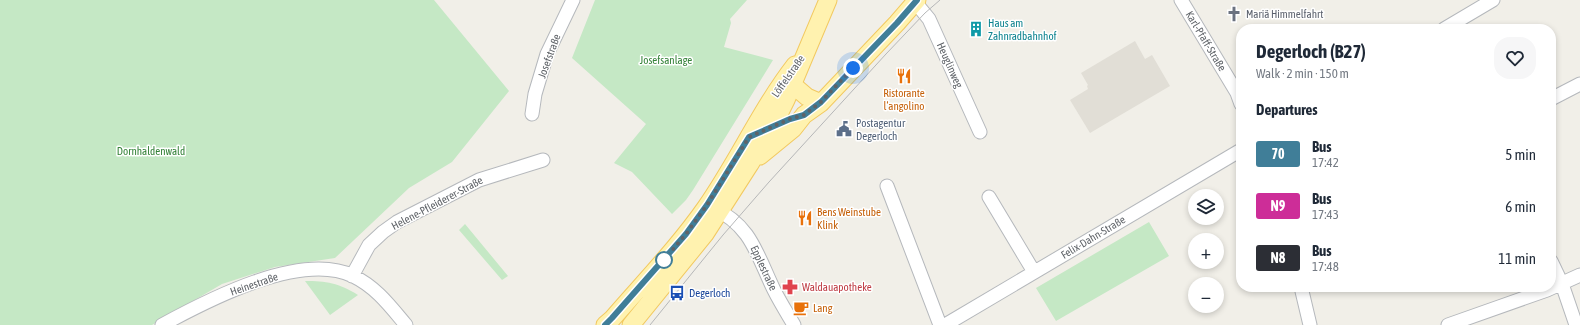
<!DOCTYPE html>
<html lang="en">
<head>
<meta charset="utf-8">
<style>
  :root { --surface:#fff; --page:#f6f6f7; --text:#1f2937; --muted:#747a83 }
  body { margin:0; font-family:"Asap Condensed",sans-serif; background:var(--page); color:var(--text); height:100vh; display:flex; flex-direction:column; font-size:15px; white-space:nowrap }
  * { box-sizing:border-box; margin:0 }
  p { font-size:13px; color:var(--muted) }
  .icon { flex:none; width:22px; height:22px; fill:none; stroke:currentColor; stroke-width:2; stroke-linecap:round; stroke-linejoin:round }
  .map { position:relative; flex:1; overflow:hidden }
  .panel { position:absolute; left:1236px; top:24px; width:320px; height:268px; display:flex; flex-direction:column; background:var(--surface); border-radius:16px; box-shadow:0 2px 6px #0003 }
  .panel>* { flex:none }
  .badge { padding:0 8px; border-radius:3px; font-size:14px; line-height:26px }
  .fabs { position:absolute; left:1188px; top:189px; display:grid; gap:8px }
  .fabs a { display:grid; place-items:center; width:36px; height:36px; border-radius:50%; background:var(--surface); box-shadow:0 2px 6px #0003; font-size:20px }
  .you { position:absolute; width:20px; height:20px; margin:-10px; border:3px solid #fff; border-radius:50%; background:#1a73e8; box-shadow:0 0 0 6px #1a73e833 }
  .map>.badge { position:absolute; translate:-50% -50%; box-shadow:0 0 0 2px #fff }
  h2 { padding:0 20px; font-size:15px; line-height:36px }
  .round { display:grid; place-items:center; flex:none; width:42px; height:42px; border-radius:16px; background:var(--page) }
  .head { display:flex; align-items:center; justify-content:space-between; height:68px; padding:0 20px }
  h1 { font-size:19px; font-weight:700; line-height:30px }
  ul { padding:0; list-style:none }
  li { display:flex; align-items:center; gap:12px; height:52px; padding:0 20px }
  li div { flex:1 }
  li b { display:block; font-size:15px }
  li em { font-style:normal }
  li .badge { min-width:44px; font-weight:700; text-align:center }
  .map>svg:first-child { display:block }
  .education { fill:#e1ded6 }
  .green { fill:#c5e8c5 }
  .lines { fill:none; stroke-linecap:round; stroke-linejoin:round }
  .minor-casing { stroke:#b5b8bc; stroke-width:15 }
  .major-casing { stroke:#f2c960; stroke-width:19 }
  .minor { stroke:#fff; stroke-width:13 }
  .major { stroke:#fff2af; stroke-width:17 }
  .tram { stroke:#b6b7b8; stroke-width:1 }
  .line-casing { stroke:#fff; stroke-width:9 }
  .line { stroke:#407e98; stroke-width:6 }
  .walk { stroke:#5f6368; stroke-width:4; stroke-dasharray:0 7.2 }
  .stop-dot { fill:#fff; stroke:#407e98; stroke-width:2 }
  .labels { text-anchor:middle; stroke-width:3; stroke-linejoin:round; paint-order:stroke }
  .worship-label { font-size:11px; fill:#5b616d; stroke:#fff; text-anchor:start }
  .culture-label { font-size:11px; fill:#0d838f; stroke:#fff; text-anchor:start }
  .street-label { font-size:11px; fill:#5f6368; stroke:#fff }
  .park-label { font-size:11px; fill:#348238; stroke:#fff }
  .food-label { font-size:11px; fill:#c56008; stroke:#fff; text-anchor:start }
  .service-label { font-size:11px; fill:#4e5e75; stroke:#fff; text-anchor:start }
  .health-label { font-size:11px; fill:#be3a42; stroke:#fff; text-anchor:start }
  .transit-label { font-size:11px; fill:#164399; stroke:#fff; text-anchor:start }
</style>
</head>
<body>
<div class="map">
<svg width="1580" height="325" viewBox="0 0 1580 325">
  <rect width="100%" height="100%" fill="#f1efe8"/>
  <path class="education" d="M1135,41L1145,59L1152,55L1170,86L1090,133L1070,100L1088,89L1087,86L1088,85L1081,73Z"/>
  <path class="green" d="M0,0H434L509,91L452,162L409,188L335,258L275,267L222,284L152,325H0Z
    M595,0H747L730,19L731,23L724,47L773,60L693,190L686,200L672,214L632,172L614,163L646,124L572,58Z
    M1149,222L1169,256L1056,321L1036,288Z
    M465,224L508,276L502,280L459,230Z
    M305,281C326,281 339,283 358,295L330,315Z"/>
  <g class="lines">
    <defs>
      <path id="minor" d="M1181,0L1237,93L1241,104
        M915,2L929,19L980,132
        M1444,29L1493,0
        M1551,99L1580,84
        M532,114L535,94L547,54L573,0
        M887,186L940,325
        M989,197L1034,272
        M713,208C751,225 757,255 774,290C780,302 787,313 794,325
        M1551,261L1562,284L1576,325
        M352,276L369,245L383,232L397,222L479,180L543,160
        M1301,287L1310,325
        M162,325C208,300 301,251 353,276C376,287 390,306 406,325
        M945,325L1241,150
        M1448,325L1547,290L1580,275"/>
      <path id="major" d="M793,85L807,97L821,103
        M760,156L793,129L804,115L821,103L897,23L917,0
        M605,325L612,319C644,282 678,247 706,207C738,161 761,109 795,65
        M631,325L705,234L750,164L773,126L786,100L828,0"/>
    </defs>
    <use href="#minor" class="minor-casing"/>
    <use href="#major" class="major-casing"/>
    <use href="#minor" class="minor"/>
    <use href="#major" class="major"/>
    <path class="tram" d="M650,325L723,235L769,182L886,54L925,13L940,0"/>
  </g>
  <g class="lines">
    <defs>
      <path id="line" d="M605,325L612,318L686,234L707,205L749,137L790,119L804,115L821,102L897,23L917,0"/>
    </defs>
    <use href="#line" class="line-casing"/>
    <use href="#line" class="line"/>
    <path class="walk" d="M664,260L686,234L707,205L749,137L790,119L804,115L821,102L853,68"/>
  </g>
  <defs>
    <symbol id="church-bare" viewBox="-9 -9 18 18"><path d="M-1.2-6h2.4v3.5h3.3v2.4h-3.3V6h-2.4V-.1h-3.3v-2.4h3.3Z" fill="#6b7280" stroke="#fff" stroke-width="2.5" paint-order="stroke"/></symbol>
    <symbol id="building-bare" viewBox="-9 -9 18 18"><path d="M-4-6H4V6H1V3H-1V6H-4ZM-2.5-4.3h1.7v1.8h-1.7ZM.8-4.3h1.7v1.8H.8ZM-2.5-1h1.7V.8h-1.7ZM.8-1h1.7V.8H.8Z" fill="#0f9aa8" stroke="#fff" stroke-width="2.5" paint-order="stroke"/></symbol>
    <symbol id="restaurant-bare" viewBox="-9 -9 18 18"><path d="M-5-6h1v4h1v-4h1v4h1v-4h1v5L-1.5 .5V6h-2V.5L-5-1ZM5-6V6H3V1.5H1.5Q1.5-4 5-6Z" fill="#e8710a" stroke="#fff" stroke-width="2.5" paint-order="stroke"/></symbol>
    <symbol id="civic-bare" viewBox="-9 -9 18 18"><path d="M-.6-6.5H3V-4.5H.6V-3L4-1V1h2V6H-6V1h2V-1L-.6-3ZM-1.2 2.5V6h2.4V2.5Z" fill="#5c6f8a" stroke="#fff" stroke-width="2.5" paint-order="stroke"/></symbol>
    <symbol id="pharmacy-bare" viewBox="-9 -9 18 18"><path d="M-2-6h4v4h4v4h-4v4h-4v-4h-4v-4h4Z" fill="#e0444e" stroke="#fff" stroke-width="2.5" paint-order="stroke"/></symbol>
    <symbol id="bus-bare" viewBox="-9 -9 18 18"><path d="M-5-6H5V4H4V6H2V4H-2V6H-4V4H-5ZM-3.5-4V0h7V-4ZM-3.5 1.2v1.5H-2V1.2ZM2 1.2v1.5H3.5V1.2Z" fill="#1a4fb4" stroke="#fff" stroke-width="2.5" paint-order="stroke"/></symbol>
    <symbol id="cafe-bare" viewBox="-9 -9 18 18"><path d="M-5.5-4.5H6V0H3Q3 3.5 0 3.5H-2.5Q-5.5 3.5-5.5 0ZM3-3.2v2h1.7v-2ZM-6 4.5H4V6H-6Z" fill="#e8710a" stroke="#fff" stroke-width="2.5" paint-order="stroke"/></symbol>
  </defs>
  <g fill-rule="evenodd">
    <use href="#church-bare" x="1223" y="3" width="22" height="22"/>
    <use href="#building-bare" x="965" y="18" width="22" height="22"/>
    <use href="#restaurant-bare" x="893" y="65" width="22" height="22"/>
    <use href="#civic-bare" x="833" y="118" width="22" height="22"/>
    <use href="#restaurant-bare" x="794" y="207" width="22" height="22"/>
    <use href="#pharmacy-bare" x="779" y="276" width="22" height="22"/>
    <use href="#bus-bare" x="666" y="282" width="22" height="22"/>
    <use href="#cafe-bare" x="790" y="297" width="22" height="22"/>
  </g>
  <circle class="stop-dot" cx="664" cy="260" r="8"/>
  <g class="labels">
    <g class="worship-label">
      <text x="1246" y="18">Mariä Himmelfahrt</text>
    </g>
    <g class="culture-label">
      <text x="988" y="27">Haus am<tspan x="988" dy="13">Zahnradbahnhof</tspan></text>
    </g>
    <g class="street-label">
      <text transform="translate(1206 41) rotate(59)" y="4">Karl-Pfaff-Straße</text>
      <text transform="translate(549 56) rotate(-70)" y="4">Josefstraße</text>
      <text transform="translate(950 65) rotate(66)" y="4">Heuglinweg</text>
      <text transform="translate(788 76) rotate(-55)" y="4">Löffelstraße</text>
      <text transform="translate(437 203) rotate(-28)" y="4">Helene-Pfleiderer-Straße</text>
      <text transform="translate(1093 237) rotate(-31)" y="4">Felix-Dahn-Straße</text>
      <text transform="translate(764 268) rotate(65)" y="4">Epplestraße</text>
      <text transform="translate(254 284) rotate(-19)" y="4">Heinestraße</text>
    </g>
    <g class="park-label">
      <text x="666" y="64">Josefsanlage</text>
      <text x="151" y="155">Dornhaldenwald</text>
    </g>
    <g class="food-label">
      <text x="904" y="97" text-anchor="middle">Ristorante<tspan x="904" dy="13">l‘angolino</tspan></text>
      <text x="817" y="216">Bens Weinstube<tspan x="817" dy="13">Klink</tspan></text>
      <text x="813" y="312">Lang</text>
    </g>
    <g class="service-label">
      <text x="856" y="127">Postagentur<tspan x="856" dy="13">Degerloch</tspan></text>
    </g>
    <g class="health-label">
      <text x="802" y="291">Waldauapotheke</text>
    </g>
    <g class="transit-label">
      <text x="689" y="297">Degerloch</text>
    </g>
  </g>
</svg>
<div class="fabs">
<a><svg class="icon" aria-label="layers" viewBox="0 0 24 24"><path d="M12 4l9 5-9 5-9-5zM3 14l9 5 9-5"/></svg></a>
<a>+</a>
<a>−</a>
</div>
<div class="you" style="left:853px;top:68px"></div>
<section class="panel">
<div class="head"><div><h1>Degerloch (B27)</h1><p>Walk · 2 min · 150 m</p></div><a class="round"><svg class="icon" aria-label="heart" viewBox="0 0 24 24"><path d="M12 20l-8-8c-3-5 5-10 8-4 3-6 11-1 8 4z"/></svg></a></div>
<h2>Departures</h2>
<ul>
<li><span class="badge" style="background:#407e98;color:#fff">70</span><div><b>Bus</b><p>17:42</p></div><em>5 min</em></li>
<li><span class="badge" style="background:#cd2d98;color:#fff">N9</span><div><b>Bus</b><p>17:43</p></div><em>6 min</em></li>
<li><span class="badge" style="background:#2c2e35;color:#fff">N8</span><div><b>Bus</b><p>17:48</p></div><em>11 min</em></li>
</ul>
</section>
</div>
</body>
</html>
